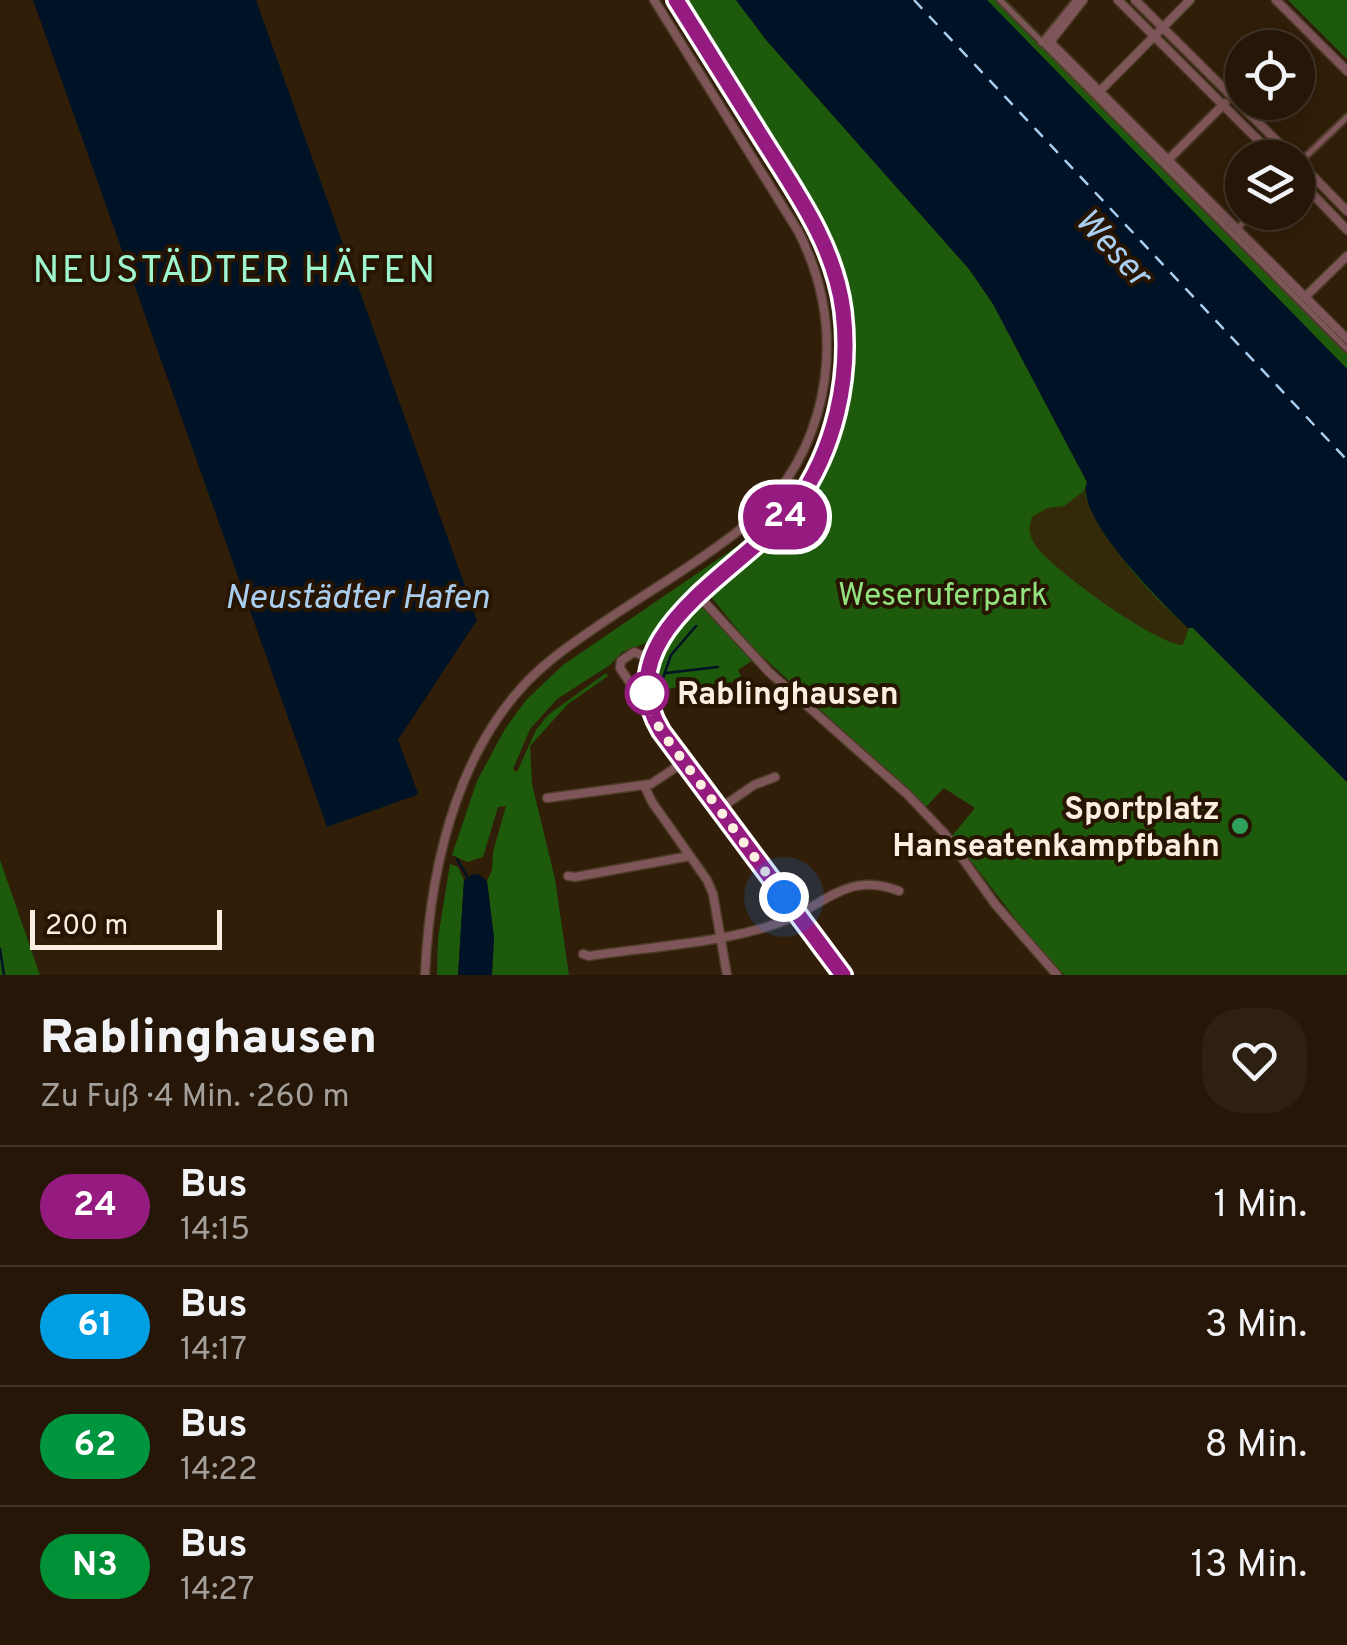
<!DOCTYPE html>
<html lang="de">
<head>
<meta charset="utf-8">
<style>
  :root { --surface:#251607; --page:#2d1f11; --text:#f1f3f6; --muted:#a39f9b; --line:#423528 }
  body { margin:0; font-family:Overpass,sans-serif; background:var(--page); color:var(--text); height:100vh; display:flex; flex-direction:column; font-size:38px; white-space:nowrap }
  * { box-sizing:border-box; margin:0 }
  p { font-size:32px; color:var(--muted) }
  .icon { flex:none; width:55px; height:55px; fill:none; stroke:currentColor; stroke-width:2; stroke-linecap:round; stroke-linejoin:round }
  .map { position:relative; height:975px; overflow:hidden }
  .details { display:flex; flex-direction:column; background:var(--surface); flex:1 }
  .details>* { flex:none }
  .badge { padding:0 20px; border-radius:32px; font-size:35px; line-height:65px }
  .fabs { position:absolute; left:1225px; top:30px; display:grid; gap:20px }
  .fabs a { display:grid; place-items:center; width:90px; height:90px; border-radius:50%; background:var(--surface); box-shadow:0 5px 25px #0003,0 0 0 2px var(--line); font-size:50px }
  .scale { position:absolute; left:30px; bottom:25px; width:192px; box-sizing:border-box; padding-left:10px; border:5px solid #fcefe2; border-top:0; font-size:28px; line-height:35px; white-space:nowrap; color:#fcefe2; -webkit-text-stroke:8px #271502; paint-order:stroke }
  .you { position:absolute; width:50px; height:50px; margin:-25px; border:8px solid #fff; border-radius:50%; background:#1a73e8; box-shadow:0 0 0 15px #1a73e833 }
  .map>.badge { position:absolute; translate:-50% -50%; box-shadow:0 0 0 5px #fff }
  .round { display:grid; place-items:center; flex:none; width:105px; height:105px; border-radius:40px; background:var(--page) }
  .head { display:flex; align-items:center; justify-content:space-between; height:170px; padding:0 40px }
  h1 { font-size:48px; font-weight:800; line-height:75px }
  ul { padding:0; list-style:none }
  li { display:flex; align-items:center; gap:30px; height:120px; padding:0 40px; border-top:2px solid var(--line) }
  li div { flex:1 }
  li b { display:block; font-size:38px }
  li em { font-style:normal }
  li .badge { min-width:110px; font-weight:700; text-align:center }
  .map>svg:first-child { display:block }
  .green { fill:#1e5a0c }
  .sand { fill:#322a09 }
  .water { fill:#001326 }
  .lines { fill:none; stroke-linecap:round; stroke-linejoin:round }
  .stream { stroke:#001326; stroke-width:2.5 }
  .ferry { stroke:#aacef0; stroke-width:2.5; stroke-dasharray:12 10; stroke-linecap:butt }
  .pedestrian-casing { stroke:#4d3b27; stroke-width:9 }
  .minor-casing { stroke:#4d3b27; stroke-width:11 }
  .tertiary-casing { stroke:#4d3b27; stroke-width:12 }
  .pedestrian { stroke:#7e5558; stroke-width:5 }
  .minor { stroke:#7e5558; stroke-width:8 }
  .tertiary { stroke:#7e5558; stroke-width:9 }
  .line-casing { stroke:#fff; stroke-width:22 }
  .line { stroke:#951b81; stroke-width:15 }
  .walk { stroke:#fcefe2; stroke-width:10; stroke-dasharray:0 18 }
  .stop-dot { fill:#fff; stroke:#951b81; stroke-width:5 }
  .leisure-dot { fill:#2e9e5b; stroke:#271502; stroke-width:4 }
  .labels { text-anchor:middle; stroke-width:8; stroke-linejoin:round; paint-order:stroke }
  .park-label { font-size:32px; fill:#92e380; stroke:#271502 }
  .stop-label { font-size:32px; font-weight:bold; fill:#fcefe2; stroke:#271502; text-anchor:start }
  .poi-label { font-size:32px; font-weight:bold; fill:#fcefe2; stroke:#271502; text-anchor:end }
  .water-label { font-size:35px; font-style:italic; fill:#aacef0; stroke:#271502 }
  .quarter-label { font-size:38px; letter-spacing:2.5px; fill:#9ef6d0; stroke:#271502 }
</style>
</head>
<body>
<div class="map">
<svg width="1347" height="975" viewBox="0 0 1347 975">
  <rect width="100%" height="100%" fill="#311e09"/>
  <path class="green" d="M680,0H736L767,41L969,269L993,304L1087,482L1084,491L1188,627L1193,628L1347,782V975H1064L1026,933L952,836L975,808L944,788L926,807L751,646L707,592C732,571 760,552 781,527C848,448 865,344 830,248C816,210 791,176 769,142C739,95 710,47 680,0Z
    M987,0H997L1347,352V369Z
    M1288,0H1347V59Z
    M777,519L751,546L694,592L649,642L622,652L610,665L557,699L530,729L513,769L517,772L536,730L548,715L606,673L608,676L568,704L530,746L532,784L555,879L569,975H492L494,938L487,881L492,870L493,852L506,806L498,807L483,857L467,862L452,855L477,781L505,729L526,700L563,665Z
    M703,603L753,660L738,670L743,681L654,690C660,657 671,620 703,603Z
    M0,860L40,975H0Z
    M450,864L458,867L464,880L458,975H437L438,938Z"/>
  <path class="sand" d="M1084,491C1100,538 1151,598 1189,628L1183,645C1155,644 1053,570 1036,546C1029,536 1028,529 1032,517L1047,508L1064,506Z"/>
  <path class="water" d="M33,0H256L477,620L398,740L418,793L414,796L327,827Z
    M736,0H987L1347,369V782L1193,628H1188C1162,603 1075,518 1087,482L993,304L969,269L767,41Z
    M473,874L480,875L487,881L494,938L492,975H458L464,880Z"/>
  <g class="lines">
    <path class="stream" d="M666,673L718,667
      M661,684L671,655L696,626
      M457,859L469,880
      M0,949L4,975"/>
    <path class="ferry" d="M914,0L1347,460"/>
    <defs>
      <path id="pedestrian" d="M1000,0L1347,349
        M1041,43L1076,0
        M1299,163L1347,117
        M1237,229L1253,212"/>
      <path id="minor" d="M1083,0L1050,42L1347,339
        M1118,0L1276,158
        M1135,0L1294,158
        M1276,0L1347,71
        M1099,92L1190,0
        M1168,160L1225,103
        M1298,161L1347,211
        M1298,179L1347,230
        M1305,297L1347,256
        M697,594L769,672L908,795L945,834L995,904L1057,975
        M653,660L634,652L621,661L620,668L654,719
        M648,700C643,642 687,603 728,570C752,551 774,532 793,507C849,434 860,331 826,247C813,214 791,185 773,155C740,103 708,52 676,0
        M644,785L652,802L707,880L713,894L727,975
        M547,798L651,784L684,762
        M719,809L754,785L775,777
        M568,876L575,877L690,856
        M583,954L589,956C647,947 734,942 786,920C827,903 849,871 899,891
        M425,975C430,863 460,732 552,659C618,607 695,569 759,514C833,436 847,327 798,231L654,0"/>
      <path id="tertiary" d="M648,700L664,735L843,975"/>
    </defs>
    <use href="#pedestrian" class="pedestrian-casing"/>
    <use href="#minor" class="minor-casing"/>
    <use href="#tertiary" class="tertiary-casing"/>
    <use href="#pedestrian" class="pedestrian"/>
    <use href="#minor" class="minor"/>
    <use href="#tertiary" class="tertiary"/>
  </g>
  <g class="lines">
    <defs>
      <path id="line" d="M676,0C705,47 735,94 764,141C798,195 835,247 843,311C851,378 835,450 795,505C747,570 602,632 661,731L843,975"/>
    </defs>
    <use href="#line" class="line-casing"/>
    <use href="#line" class="line"/>
    <path class="walk" d="M647,693L649,708L661,731L784,897"/>
  </g>
  <circle class="stop-dot" cx="647" cy="693" r="20"/>
  <circle class="leisure-dot" cx="1240" cy="826" r="10"/>
  <g class="labels">
    <g class="park-label">
      <text x="943" y="605">Weseruferpark</text>
    </g>
    <g class="stop-label">
      <text x="677" y="704">Rablinghausen</text>
    </g>
    <g class="poi-label">
      <text x="1220" y="819">Sportplatz<tspan x="1220" dy="37">Hanseatenkampfbahn</tspan></text>
    </g>
    <g class="water-label">
      <text transform="translate(1114 247) rotate(47)" y="12">Weser</text>
      <text x="357" y="608">Neustädter Hafen</text>
    </g>
    <g class="quarter-label">
      <text x="235" y="282">NEUSTÄDTER HÄFEN</text>
    </g>
  </g>
</svg>
<div class="fabs">
<a><svg class="icon" aria-label="locate" viewBox="0 0 24 24"><circle cx="12" cy="12" r="6"/><path d="M12 2v4M12 18v4M2 12h4M18 12h4"/></svg></a>
<a><svg class="icon" aria-label="layers" viewBox="0 0 24 24"><path d="M12 4l9 5-9 5-9-5zM3 14l9 5 9-5"/></svg></a>
</div>
<div class="scale">200 m</div>
<div class="you" style="left:784px;top:897px"></div>
<b class="badge" style="left:785px;top:517px;background:#951b81;color:#fff">24</b>
</div>
<section class="details">
<div class="head"><div><h1>Rablinghausen</h1><p>Zu Fuß · 4 Min. · 260 m</p></div><a class="round"><svg class="icon" aria-label="heart" viewBox="0 0 24 24"><path d="M12 20l-8-8c-3-5 5-10 8-4 3-6 11-1 8 4z"/></svg></a></div>
<ul>
<li><span class="badge" style="background:#951b81;color:#fff">24</span><div><b>Bus</b><p>14:15</p></div><em>1 Min.</em></li>
<li><span class="badge" style="background:#009fe3;color:#fff">61</span><div><b>Bus</b><p>14:17</p></div><em>3 Min.</em></li>
<li><span class="badge" style="background:#009640;color:#fff">62</span><div><b>Bus</b><p>14:22</p></div><em>8 Min.</em></li>
<li><span class="badge" style="background:#009035;color:#fff">N3</span><div><b>Bus</b><p>14:27</p></div><em>13 Min.</em></li>
</ul>
</section>
</body>
</html>
